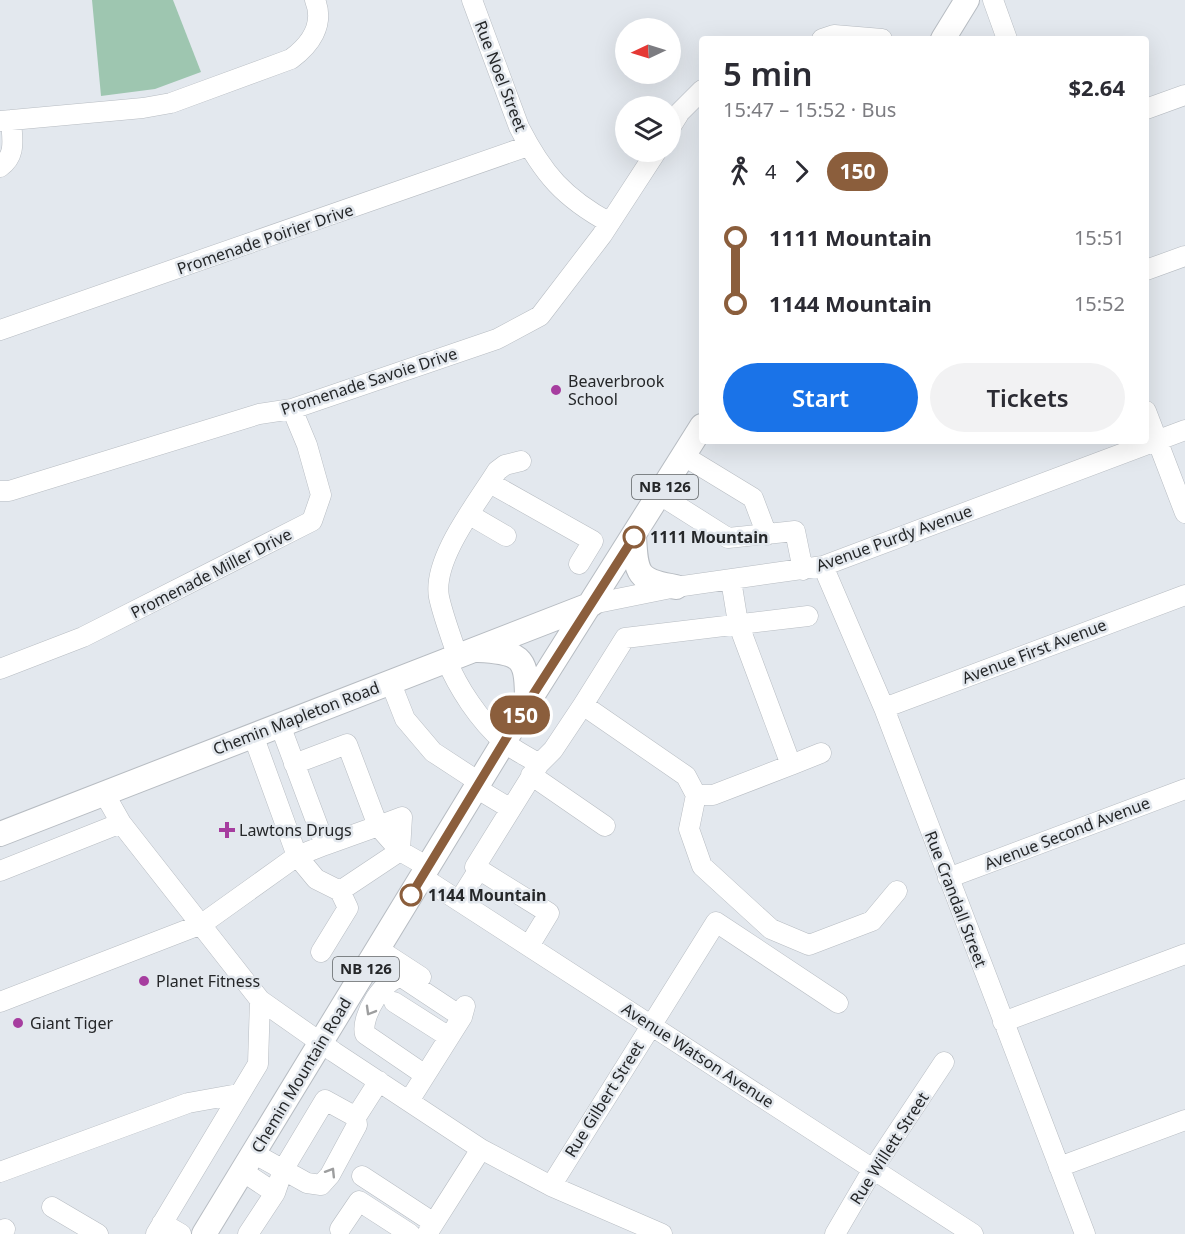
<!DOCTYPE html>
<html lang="en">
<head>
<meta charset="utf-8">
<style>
  :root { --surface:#fff; --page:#f2f2f3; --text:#2b2b33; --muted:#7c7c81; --accent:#1a73e8 }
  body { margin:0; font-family:"Noto Sans",sans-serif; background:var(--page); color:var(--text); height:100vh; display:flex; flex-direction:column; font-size:22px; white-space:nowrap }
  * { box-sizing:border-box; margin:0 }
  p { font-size:20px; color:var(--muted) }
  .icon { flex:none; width:33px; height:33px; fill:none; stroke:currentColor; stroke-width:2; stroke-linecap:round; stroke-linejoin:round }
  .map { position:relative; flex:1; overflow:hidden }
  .details { position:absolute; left:699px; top:36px; width:450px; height:408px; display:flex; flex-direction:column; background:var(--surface); border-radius:6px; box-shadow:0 6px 24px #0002 }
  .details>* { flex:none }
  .badge { padding:0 12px; border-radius:20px; font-size:21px; line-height:39px }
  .needle { width:39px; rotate:266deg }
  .buttons { position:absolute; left:615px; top:18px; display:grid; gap:12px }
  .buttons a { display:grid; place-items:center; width:66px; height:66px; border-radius:50%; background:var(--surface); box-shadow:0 6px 24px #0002; font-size:30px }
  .map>.badge { position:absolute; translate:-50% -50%; box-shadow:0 0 0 3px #fff }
  .legs { display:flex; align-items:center; gap:9px; height:66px; padding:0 24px; font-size:20px }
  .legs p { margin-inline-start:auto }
  .head { display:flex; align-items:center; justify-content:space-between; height:102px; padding:0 24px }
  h1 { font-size:33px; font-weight:600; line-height:45px }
  .button { display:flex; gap:12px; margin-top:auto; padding:12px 24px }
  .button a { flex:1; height:69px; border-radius:36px; background:var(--accent); color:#fff; font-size:24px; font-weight:600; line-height:69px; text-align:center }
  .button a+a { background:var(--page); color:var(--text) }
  ul { padding:0 24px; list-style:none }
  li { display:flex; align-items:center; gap:21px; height:66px; font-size:22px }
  li i { display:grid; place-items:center; width:9px; height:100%; margin:0 8px; background:currentColor }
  li i::after { content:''; width:15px; height:15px; margin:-8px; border:4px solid; border-radius:50%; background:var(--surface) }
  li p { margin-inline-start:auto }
  li:first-child i { background:linear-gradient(#0000 50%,currentColor 0) }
  li:last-child i { background:linear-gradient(currentColor 50%,#0000 0) }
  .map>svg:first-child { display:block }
  .green { fill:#9ec6b0 }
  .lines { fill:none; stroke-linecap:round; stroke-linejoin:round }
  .minor-casing { stroke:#b7bcc2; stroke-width:21 }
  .major-casing { stroke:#b7bcc2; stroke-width:26 }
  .minor { stroke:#fff; stroke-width:20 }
  .major { stroke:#fff; stroke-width:24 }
  .oneway { stroke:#9d9e9f }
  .line-1-casing { stroke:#fff; stroke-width:14 }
  .line-1 { stroke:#8b5e3c; stroke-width:9 }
  .poi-dot { fill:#a63d9f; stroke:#e3e8ee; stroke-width:2 }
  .stop-1-dot { fill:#fff; stroke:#8b5e3c; stroke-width:3 }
  .labels { text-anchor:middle; stroke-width:5; stroke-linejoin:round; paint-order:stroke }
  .shield { fill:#e3e8ee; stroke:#5e6164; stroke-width:1.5 }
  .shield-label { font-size:15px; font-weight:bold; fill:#252729 }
  .street-label { font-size:16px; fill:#252729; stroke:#e3e8ee }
  .poi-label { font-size:16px; fill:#252729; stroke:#e3e8ee; text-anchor:start }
  .stop-label { font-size:16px; font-weight:bold; fill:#252729; stroke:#e3e8ee; text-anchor:start }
</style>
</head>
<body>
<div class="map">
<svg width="1185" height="1234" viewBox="0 0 1185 1234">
  <rect width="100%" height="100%" fill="#e3e8ee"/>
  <path class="green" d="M92,0H173L201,72L155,89L101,96Z"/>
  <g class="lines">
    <defs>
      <path id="minor" d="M472,0L519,127C543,174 564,198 610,223
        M993,0L1007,39
        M822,39L834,35L882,39
        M1146,109L1185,95
        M0,121L143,108L171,103L291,59C310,45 325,25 315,0
        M670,128L680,112L702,90
        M0,167C17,155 12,139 11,120
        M1146,270L1185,256
        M0,330L528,146
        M1146,411L1185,513
        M684,456L753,498L767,535
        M490,483L593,541L579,564
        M0,491H9L259,414L292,409L497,339L540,316L602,235L656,152
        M660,495L728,538L795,531L803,570
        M470,515L506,536
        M823,566L884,708L1085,1234
        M731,580L738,623L791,765L713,795H696L686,776L583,705L625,638L808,616
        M592,604L676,587L823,566L1185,430
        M457,655C451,636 443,616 439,597C432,559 478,502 497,471L505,465L521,461
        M446,659C458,688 479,720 503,741C513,750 527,756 539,764L475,867L549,913L529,946
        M0,669L83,637L312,521L321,495L307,445L292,409
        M390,681L405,719L433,752L479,782
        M884,708L1185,595
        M280,725L325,845L378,826L347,744L294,764
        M253,735L297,856L325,845
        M539,764L553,750L583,705
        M791,765L821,753
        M531,775L605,826
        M476,788L511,809
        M104,793L121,823L260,1000L334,1052L481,1149L551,1186L662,1234
        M696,795L689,829L702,866L771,929L809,945L872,921L897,891
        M402,817L400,851L378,826Z
        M0,871L121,823
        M422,877L973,1234
        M948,878L1185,789
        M459,901L479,869
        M378,949L421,977
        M321,952L348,908L340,891
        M0,1002L202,924L297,856L316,879L340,891L400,851L428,867
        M394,1002L449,1037
        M1003,1022L1185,954
        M425,1075L365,1034C360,1017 385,975 403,978L462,1017
        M409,1101L462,1017L465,1006
        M253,1153L307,1183L321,1185L330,1175L357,1125L356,1117
        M1059,1167L1185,1120
        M242,1171L275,1193L248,1234
        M0,1172L188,1103L238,1094
        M362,1176L434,1223
        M551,1186L716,922L838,1003
        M275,1193L283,1170L325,1100L356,1117L379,1081
        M52,1207L98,1234
        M162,1223L181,1234
        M340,1229L359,1201L410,1234
        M2,1234L5,1229
        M156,1234L258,1064L260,1000
        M427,1234L481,1149
        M835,1234L873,1169L944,1062"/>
      <path id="major" d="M943,39L967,0
        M634,536C636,574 637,581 676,587
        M478,650C525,652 527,660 527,704
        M0,834L592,604
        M204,1234L527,704L702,426"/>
    </defs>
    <use href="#minor" class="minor-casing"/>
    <use href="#major" class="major-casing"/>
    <use href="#minor" class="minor"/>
    <use href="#major" class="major"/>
  </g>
  <defs><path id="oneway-chevron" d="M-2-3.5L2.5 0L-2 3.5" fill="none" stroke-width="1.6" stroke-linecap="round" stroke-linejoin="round" transform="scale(1.5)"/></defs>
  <g class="oneway">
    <use href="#oneway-chevron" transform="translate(370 1011) rotate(120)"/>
    <use href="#oneway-chevron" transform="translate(331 1172) rotate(-58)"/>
  </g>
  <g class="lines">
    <defs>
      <path id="line-1" d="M411,895L527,704L634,537"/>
    </defs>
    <use href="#line-1" class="line-1-casing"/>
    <use href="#line-1" class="line-1"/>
  </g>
  <g class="poi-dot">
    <circle cx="556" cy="390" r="6"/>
    <path d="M224 821h6v6h6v6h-6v6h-6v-6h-6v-6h6z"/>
    <circle cx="144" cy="981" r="6"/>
    <circle cx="18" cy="1023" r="6"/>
  </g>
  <g class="stop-1-dot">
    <circle cx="634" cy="537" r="10"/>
    <circle cx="411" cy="895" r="10"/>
  </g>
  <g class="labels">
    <g class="shield">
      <rect x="632" y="475" width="66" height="24" rx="4.5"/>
      <rect x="333" y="957" width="66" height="24" rx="4.5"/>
    </g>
    <g class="shield-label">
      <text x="665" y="492">NB 126</text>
      <text x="366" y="974">NB 126</text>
    </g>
    <g class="street-label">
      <text transform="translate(501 76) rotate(69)" y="6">Rue Noel Street</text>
      <text transform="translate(265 239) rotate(-19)" y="6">Promenade Poirier Drive</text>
      <text transform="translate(369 381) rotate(-18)" y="6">Promenade Savoie Drive</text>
      <text transform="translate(894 538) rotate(-20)" y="6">Avenue Purdy Avenue</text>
      <text transform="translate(211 573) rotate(-27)" y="6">Promenade Miller Drive</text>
      <text transform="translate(1034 651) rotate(-21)" y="6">Avenue First Avenue</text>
      <text transform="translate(296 718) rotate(-21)" y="6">Chemin Mapleton Road</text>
      <text transform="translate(1067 833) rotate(-21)" y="6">Avenue Second Avenue</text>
      <text transform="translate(956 899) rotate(69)" y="6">Rue Crandall Street</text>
      <text transform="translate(698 1055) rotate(33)" y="6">Avenue Watson Avenue</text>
      <text transform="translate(301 1075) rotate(-59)" y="6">Chemin Mountain Road</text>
      <text transform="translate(604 1099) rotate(-58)" y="6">Rue Gilbert Street</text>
      <text transform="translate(889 1148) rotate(-57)" y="6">Rue Willett Street</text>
    </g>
    <g class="poi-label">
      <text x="568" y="387">Beaverbrook<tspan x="568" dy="18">School</tspan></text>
      <text x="239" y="836">Lawtons Drugs</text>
      <text x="156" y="987">Planet Fitness</text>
      <text x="30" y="1029">Giant Tiger</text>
    </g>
    <g class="stop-label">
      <text x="650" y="543">1111 Mountain</text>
      <text x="428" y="901">1144 Mountain</text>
    </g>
  </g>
</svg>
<div class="buttons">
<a><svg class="needle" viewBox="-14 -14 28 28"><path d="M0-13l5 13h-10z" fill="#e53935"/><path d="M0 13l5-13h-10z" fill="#7c7c81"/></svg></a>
<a><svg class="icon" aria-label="layers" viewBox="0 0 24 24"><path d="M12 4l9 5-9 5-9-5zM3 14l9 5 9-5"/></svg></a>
</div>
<b class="badge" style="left:520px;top:715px;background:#8b5e3c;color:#fff">150</b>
<section class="details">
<div class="head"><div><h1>5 min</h1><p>15:47 – 15:52 · Bus</p></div><b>$2.64</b></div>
<div class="legs"><svg class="icon" aria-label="walk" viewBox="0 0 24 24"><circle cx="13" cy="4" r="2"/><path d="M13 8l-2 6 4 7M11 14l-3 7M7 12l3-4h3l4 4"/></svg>4<svg class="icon" aria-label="forward" viewBox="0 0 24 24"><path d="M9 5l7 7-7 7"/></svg><b class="badge" style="background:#8b5e3c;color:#fff">150</b></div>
<ul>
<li><i style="color:#8b5e3c"></i><b>1111 Mountain</b><p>15:51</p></li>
<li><i style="color:#8b5e3c"></i><b>1144 Mountain</b><p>15:52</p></li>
</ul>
<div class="button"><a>Start</a><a>Tickets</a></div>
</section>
</div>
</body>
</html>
